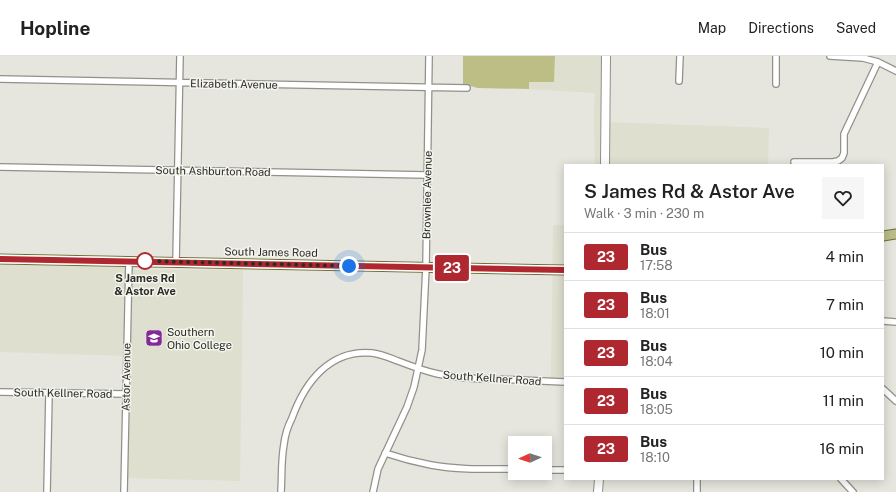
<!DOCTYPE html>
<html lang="en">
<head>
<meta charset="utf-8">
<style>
  :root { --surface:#fff; --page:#f6f6f6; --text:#222; --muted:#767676; --line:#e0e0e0 }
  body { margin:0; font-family:"Public Sans",sans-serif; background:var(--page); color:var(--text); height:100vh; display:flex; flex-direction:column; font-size:15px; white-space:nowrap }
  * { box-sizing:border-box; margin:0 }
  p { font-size:13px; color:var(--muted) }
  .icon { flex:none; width:22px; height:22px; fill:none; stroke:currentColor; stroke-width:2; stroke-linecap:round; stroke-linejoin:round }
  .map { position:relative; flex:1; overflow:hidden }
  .side { position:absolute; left:564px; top:108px; width:320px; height:316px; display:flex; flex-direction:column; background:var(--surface); border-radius:0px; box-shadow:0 2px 10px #0003 }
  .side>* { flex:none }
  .badge { padding:0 8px; border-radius:3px; font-size:14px; line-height:26px }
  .needle { width:26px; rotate:267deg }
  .controls { position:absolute; left:508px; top:380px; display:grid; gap:8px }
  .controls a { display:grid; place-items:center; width:44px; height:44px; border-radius:0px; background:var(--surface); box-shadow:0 2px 10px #0003; font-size:20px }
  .you { position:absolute; width:20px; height:20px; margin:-10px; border:3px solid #fff; border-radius:50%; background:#1a73e8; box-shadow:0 0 0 6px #1a73e833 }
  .map>.badge { position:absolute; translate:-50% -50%; box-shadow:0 0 0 2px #fff }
  .round { display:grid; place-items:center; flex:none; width:42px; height:42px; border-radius:0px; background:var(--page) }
  .head { display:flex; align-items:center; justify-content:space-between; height:68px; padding:0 20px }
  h1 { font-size:19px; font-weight:600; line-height:30px }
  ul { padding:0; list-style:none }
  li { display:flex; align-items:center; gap:12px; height:48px; padding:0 20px; border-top:1px solid var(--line) }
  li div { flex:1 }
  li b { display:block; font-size:15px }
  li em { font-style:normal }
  li .badge { min-width:44px; font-weight:700; text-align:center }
  header { display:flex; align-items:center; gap:24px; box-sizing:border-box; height:56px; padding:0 20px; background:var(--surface); border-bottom:1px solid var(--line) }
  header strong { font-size:19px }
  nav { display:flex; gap:22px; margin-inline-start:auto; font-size:14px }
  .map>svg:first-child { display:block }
  .built { fill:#dedfcf }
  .grass { fill:#bcbe85 }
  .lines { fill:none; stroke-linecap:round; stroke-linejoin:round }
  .minor-casing { stroke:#909189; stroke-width:8 }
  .secondary-casing { stroke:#909189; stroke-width:10 }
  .primary-casing { stroke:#6d6d36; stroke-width:11 }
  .minor { stroke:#fff; stroke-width:5.5 }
  .secondary { stroke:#fff; stroke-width:8 }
  .primary { stroke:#bcbd8b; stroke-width:9 }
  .line-casing { stroke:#fff; stroke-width:9 }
  .line { stroke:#af272f; stroke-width:6 }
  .walk { stroke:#2b2b28; stroke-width:4; stroke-dasharray:0 7.2 }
  .stop-dot { fill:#fff; stroke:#af272f; stroke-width:2 }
  .labels { text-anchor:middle; stroke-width:3; stroke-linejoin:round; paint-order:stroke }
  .street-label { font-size:11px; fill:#2b2b28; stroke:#f3f4eb }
  .stop-label { font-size:11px; font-weight:bold; fill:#2b2b28; stroke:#f3f4eb }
  .poi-label { font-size:11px; fill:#2b2b28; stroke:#f3f4eb; text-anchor:start }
</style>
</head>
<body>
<header>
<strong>Hopline</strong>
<nav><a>Map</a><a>Directions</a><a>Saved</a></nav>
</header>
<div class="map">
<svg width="896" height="436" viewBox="0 0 896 436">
  <rect width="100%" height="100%" fill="#e6e6de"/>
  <path class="built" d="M555,0H606L604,66L769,72L768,109H595L594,59L595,37L529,33V26H554Z
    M553,169H565V326H551Z
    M0,203L133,205V213L136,214H243L240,425L128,422L131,300L0,296Z"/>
  <path class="grass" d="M463,0H555L554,26H529V33L478,32L463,28Z"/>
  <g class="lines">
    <defs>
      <path id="minor" d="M776,0V28
        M830,0L863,2L878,6L896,15
        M0,23L467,32
        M679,25L680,0
        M794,106H833L838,105L842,102L844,97V78L878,6
        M0,111L427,119
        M176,206L180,0
        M883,265L896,266
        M883,333L896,345
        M0,336L126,338
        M385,397C400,402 415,406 431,409C458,414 487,413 515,413
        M545,414H565
        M841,423L853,436
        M47,436L49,337
        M124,436L129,205
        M281,436C282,420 281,404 284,388C285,379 288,370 292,362C305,326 330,293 372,297C381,298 390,302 398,305C411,310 424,315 438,318C457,322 476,323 495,323C519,324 542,325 565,326
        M373,436L378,413L407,351L414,331L422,294L426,211L429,0
        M697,436V423"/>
      <path id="secondary" d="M605,109L606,0
        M598,436L599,423"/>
      <path id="primary" d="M883,180L896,178
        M0,203L565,214"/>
    </defs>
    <use href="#minor" class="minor-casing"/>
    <use href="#secondary" class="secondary-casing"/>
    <use href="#primary" class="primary-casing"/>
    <use href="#minor" class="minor"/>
    <use href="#secondary" class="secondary"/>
    <use href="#primary" class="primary"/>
  </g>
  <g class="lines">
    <defs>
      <path id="line" d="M0,203L565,214"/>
    </defs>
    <use href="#line" class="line-casing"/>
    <use href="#line" class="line"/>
    <path class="walk" d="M145,205L349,210"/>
  </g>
  <defs>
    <symbol id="university-square" viewBox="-11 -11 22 22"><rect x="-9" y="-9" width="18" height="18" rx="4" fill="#812996" stroke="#f3f4eb"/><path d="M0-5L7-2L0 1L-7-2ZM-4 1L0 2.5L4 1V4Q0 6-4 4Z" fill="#fff"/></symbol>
  </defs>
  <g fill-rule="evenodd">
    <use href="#university-square" x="144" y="272" width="20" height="20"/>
  </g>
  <circle class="stop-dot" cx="145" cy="205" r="8"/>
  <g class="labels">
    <g class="street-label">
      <text transform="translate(234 28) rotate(1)" y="4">Elizabeth Avenue</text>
      <text transform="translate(213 115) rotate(1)" y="4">South Ashburton Road</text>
      <text transform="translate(427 139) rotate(-89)" y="4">Brownlee Avenue</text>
      <text transform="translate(271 196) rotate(1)" y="4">South James Road</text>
      <text transform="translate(126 321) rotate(-89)" y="4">Astor Avenue</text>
      <text transform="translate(492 322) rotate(4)" y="4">South Kellner Road</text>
      <text transform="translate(63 337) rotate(1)" y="4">South Kellner Road</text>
    </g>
    <g class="stop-label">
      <text x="145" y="226">S James Rd<tspan x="145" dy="13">&amp; Astor Ave</tspan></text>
    </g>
    <g class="poi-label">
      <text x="167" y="280">Southern<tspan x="167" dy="13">Ohio College</tspan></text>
    </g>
  </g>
</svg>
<div class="controls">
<a><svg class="needle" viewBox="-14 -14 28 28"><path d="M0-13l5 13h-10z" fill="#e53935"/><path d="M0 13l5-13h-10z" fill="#767676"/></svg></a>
</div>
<div class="you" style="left:349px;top:210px"></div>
<b class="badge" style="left:452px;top:212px;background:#af272f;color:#fff">23</b>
<section class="side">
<div class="head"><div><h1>S James Rd &amp; Astor Ave</h1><p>Walk · 3 min · 230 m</p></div><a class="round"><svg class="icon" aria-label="heart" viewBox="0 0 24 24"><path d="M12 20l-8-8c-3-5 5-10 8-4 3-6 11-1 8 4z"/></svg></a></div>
<ul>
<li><span class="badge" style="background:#af272f;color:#fff">23</span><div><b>Bus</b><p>17:58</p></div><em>4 min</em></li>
<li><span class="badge" style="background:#af272f;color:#fff">23</span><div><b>Bus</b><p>18:01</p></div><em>7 min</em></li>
<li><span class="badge" style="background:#af272f;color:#fff">23</span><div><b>Bus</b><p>18:04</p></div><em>10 min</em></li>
<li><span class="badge" style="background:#af272f;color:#fff">23</span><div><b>Bus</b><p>18:05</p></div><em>11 min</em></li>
<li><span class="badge" style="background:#af272f;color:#fff">23</span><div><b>Bus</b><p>18:10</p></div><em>16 min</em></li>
</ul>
</section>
</div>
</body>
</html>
